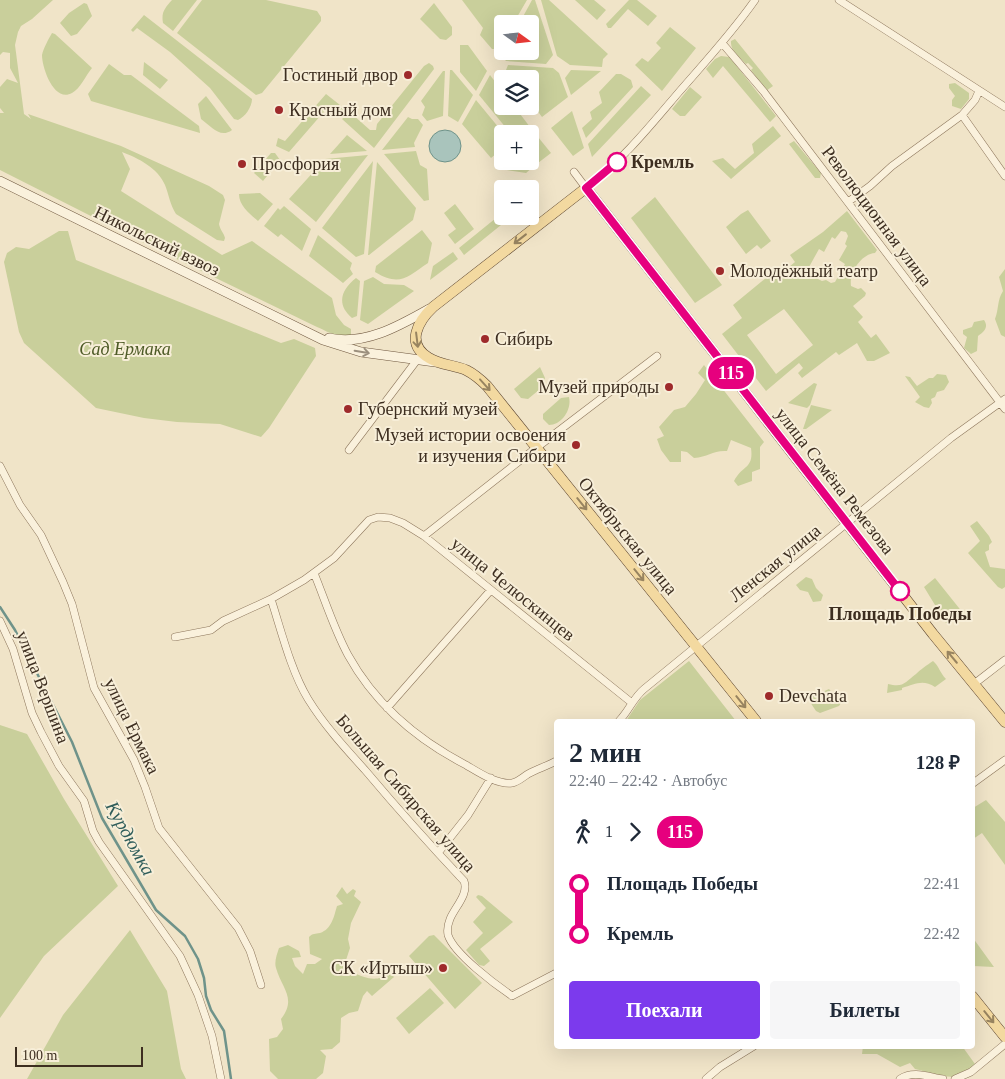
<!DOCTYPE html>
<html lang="ru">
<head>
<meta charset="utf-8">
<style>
  :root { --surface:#fff; --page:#f6f6f7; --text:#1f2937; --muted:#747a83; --accent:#7c3aed }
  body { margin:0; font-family:Georgia,serif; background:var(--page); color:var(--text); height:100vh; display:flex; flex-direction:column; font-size:19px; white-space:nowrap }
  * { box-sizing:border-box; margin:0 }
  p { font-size:16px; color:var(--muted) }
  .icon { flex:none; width:28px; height:28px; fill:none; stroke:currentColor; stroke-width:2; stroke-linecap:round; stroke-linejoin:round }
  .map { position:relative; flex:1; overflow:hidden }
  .panel { position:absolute; left:554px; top:719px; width:421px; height:330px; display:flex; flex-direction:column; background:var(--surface); border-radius:5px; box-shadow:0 5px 20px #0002 }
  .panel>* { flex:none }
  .badge { padding:0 10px; border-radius:16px; font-size:18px; line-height:32px }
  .needle { width:32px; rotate:105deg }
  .controls { position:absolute; left:494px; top:15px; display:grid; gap:10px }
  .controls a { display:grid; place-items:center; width:45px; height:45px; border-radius:5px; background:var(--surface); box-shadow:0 5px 20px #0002; font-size:25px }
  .scale { position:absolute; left:15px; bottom:12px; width:128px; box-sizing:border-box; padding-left:5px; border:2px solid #3d2e20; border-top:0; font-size:14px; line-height:18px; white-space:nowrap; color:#3d2e20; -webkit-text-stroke:4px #f7eed8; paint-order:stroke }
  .map>.badge { position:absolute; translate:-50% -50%; box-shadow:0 0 0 2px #fff }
  .legs { display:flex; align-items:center; gap:8px; height:55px; padding:0 15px; font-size:16px }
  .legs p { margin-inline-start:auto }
  .head { display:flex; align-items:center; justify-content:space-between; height:85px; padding:0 15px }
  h1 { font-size:28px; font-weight:700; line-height:38px }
  .button { display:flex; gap:10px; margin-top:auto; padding:10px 15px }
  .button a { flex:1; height:58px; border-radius:5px; background:var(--accent); color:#fff; font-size:20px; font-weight:700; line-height:58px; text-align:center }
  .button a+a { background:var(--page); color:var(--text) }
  ul { padding:0 15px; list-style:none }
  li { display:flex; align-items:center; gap:18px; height:50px; font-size:19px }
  li i { display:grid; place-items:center; width:8px; height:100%; margin:0 6px; background:currentColor }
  li i::after { content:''; width:12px; height:12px; margin:-6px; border:4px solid; border-radius:50%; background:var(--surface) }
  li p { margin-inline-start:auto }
  li:first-child i { background:linear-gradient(#0000 50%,currentColor 0) }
  li:last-child i { background:linear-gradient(currentColor 50%,#0000 0) }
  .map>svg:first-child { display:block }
  .green { fill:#c9cf9b; fill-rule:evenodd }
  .water { fill:#a9c4bc; stroke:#6f938a }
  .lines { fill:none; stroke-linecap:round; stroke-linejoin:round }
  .stream { stroke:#6f938a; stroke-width:2.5 }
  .minor-casing { stroke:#8d765c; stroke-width:8 }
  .secondary-casing { stroke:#6f573f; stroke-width:10 }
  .primary-casing { stroke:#5b4430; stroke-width:11 }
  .minor { stroke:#faf1dc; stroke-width:7 }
  .secondary { stroke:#faf1dc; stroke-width:9 }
  .primary { stroke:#f3d9a0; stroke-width:10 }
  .oneway { stroke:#988460 }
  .oneway2 { stroke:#9c907e }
  .line-1-casing { stroke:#fff; stroke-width:11 }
  .line-1 { stroke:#e6007e; stroke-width:8 }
  .poi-dot { fill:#9e2a2b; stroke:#f7eed8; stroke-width:2 }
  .stop-1-dot { fill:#fff; stroke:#e6007e; stroke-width:2.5 }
  .labels { text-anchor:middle; stroke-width:4; stroke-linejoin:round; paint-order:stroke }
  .poi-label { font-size:18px; fill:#3d2e20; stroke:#f7eed8; text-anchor:start }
  .stop-label { font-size:18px; font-weight:bold; fill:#3d2e20; stroke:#f7eed8; text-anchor:start }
  .street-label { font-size:18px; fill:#3d2e20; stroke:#f7eed8 }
  .park-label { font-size:18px; font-style:italic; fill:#4d5a26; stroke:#f7eed8 }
  .water-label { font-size:19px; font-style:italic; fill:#2f5d5a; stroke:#f7eed8 }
</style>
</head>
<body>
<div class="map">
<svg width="1005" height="1079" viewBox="0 0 1005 1079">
  <rect width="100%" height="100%" fill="#f0e4c8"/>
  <path class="green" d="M0,0H53L32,19L21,26L18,32L15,45L24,114L31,119L28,114L121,146L209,186L223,195L225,200L219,224C220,230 224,233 225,238L224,241L217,240L176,214C170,205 169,195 165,185C158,168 138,158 122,152L130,169L121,191L222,255L252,241L332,298L336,315L344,325L351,329V335C340,340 327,331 317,327L162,252L0,170V113H4L0,108V87L7,79L18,83L10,68V53L3,52L0,55Z
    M172,0H197L173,31L163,23C161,12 165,8 172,0Z
    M202,0H266L317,11L321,17V21L262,93L256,95L177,33Z
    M462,0H527L513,24H502V43L499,49H492L480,35L483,28Z
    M532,0H535L553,55L546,64L506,61L501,55L503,51H530V24H519Z
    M541,0H549L608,54L603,59L602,67L570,65L557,56Z
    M575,0H594L606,10L597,20Z
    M629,0H637L657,16L648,26L628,9L611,28H608L606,24L608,22Z
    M84,3L87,4L92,16L77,34L71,36L60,23L69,13Z
    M434,3L452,27V35L446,40L440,39L420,19Z
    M144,15L252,99C252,107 245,117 238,120L234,119L210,88L170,52L137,28L133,32L131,30Z
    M670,27L696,48L662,91L635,65L642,58L648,62L661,48L656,43Z
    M52,33L55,34L92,68C86,75 80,89 72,93C54,103 42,68 42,55C43,49 49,38 52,33Z
    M735,39L773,86L766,91L751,70L753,68L748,63L746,64C740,57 730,51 731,41Z
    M460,45H468L487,71L476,91L460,72Z
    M721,56L729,57L732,60L776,116L770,122L723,66L713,78L706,69L715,59Z
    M144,62L168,80L160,89L143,75Z
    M429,63L433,66L434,69L374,148L342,119L348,114L353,115L370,130H376L377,124L424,66Z
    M109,64L124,75H131L199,126L200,133L91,101L88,94Z
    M508,65L553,68L559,73L568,97L542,117L530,101V79H513L506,70Z
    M450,70H452L473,95L458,122L448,116Z
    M571,70L601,71L571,95L565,78Z
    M443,71H445L443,116L427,121L422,115L425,107L421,101Z
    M616,74H621L631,80L633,87L586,138L582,128L592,119L590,112L602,103L599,92Z
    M490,75L502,91V106H514L530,127L521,134H511L479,95Z
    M955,83L969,93V99L961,109L952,106V100L955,96L949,88V84Z
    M641,86L651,95L592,157L588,144Z
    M690,87L702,97L685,116H680L672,109Z
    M326,94L340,105L344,111L339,116L328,107L289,152L276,146L278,138L285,141Z
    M206,96L232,130C220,139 211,126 201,119L198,104Z
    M476,100L504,134H502V149L491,158L462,124Z
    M572,111L584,148L573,156L551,128Z
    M408,117L412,119H418L423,125L414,143L415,147L382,150Z
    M773,126L781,136L731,179L712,161L723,158L735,169L754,153L752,144Z
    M347,135L367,151L330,154Z
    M538,137L551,153L538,163L530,154V144Z
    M794,141L821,173L820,178H815L789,144Z
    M416,151L420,165L427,169L429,200L424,201L384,154Z
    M271,153H275L280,160L263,181L254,173Z
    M368,155L316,222L289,199L325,159Z
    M373,161L364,254L356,257L322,228Z
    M509,161H526L532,168L526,173L500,169Z
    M377,162L416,208L413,220L369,255H368Z
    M260,193L273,204L258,221C250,214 239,206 239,194Z
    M655,197L722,285L695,303L631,218Z
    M455,204L474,229L455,244L448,235L456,229L444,213Z
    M284,206L311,229L302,251L281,234L278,237L264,226L278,208L280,210Z
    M748,210L771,241L761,249L757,245L746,254L726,227L741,214Z
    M847,211L877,250L875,253C861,254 849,273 851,286L858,289L861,288L866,293L865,296L853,306L863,317L858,322L871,338L876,334L890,353L874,361H867L857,343L839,355L836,352L802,378L798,373L803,368L799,363L766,391L722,334L742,318L733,305L772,273L776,278L795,262L790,255L823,232ZM841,231L846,232L848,236L845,244L847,246L839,260L845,264L835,282L831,283L826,280L822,281L816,278L814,274L810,271L809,267L819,249L824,252L832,237L835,239ZM784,309L813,345L776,374L747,335Z
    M496,218L501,225L464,255L459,248Z
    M422,230L432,243L428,263C407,277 400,287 375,272L376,266Z
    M59,231H68L76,260L281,343L294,339L315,348L316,356L269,428L261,437L220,424L177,422L144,418L96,408L24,343L19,332L4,262L7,253L16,247L29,249Z
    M318,235L352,263L350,269L353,274L343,283L309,256Z
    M453,252L458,259L430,280L433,266Z
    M1005,269V337L1001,335L995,319C999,309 997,300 1003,291L999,277Z
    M373,277L384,284L404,285L414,291L368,324L360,320L364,281Z
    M356,278L360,281L357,316L352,318C336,304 341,290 356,278Z
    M984,320C989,327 984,332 978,336L977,351L971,354L964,348L967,337L963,334V330L972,327L974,322Z
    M704,365L764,442L760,447V469L752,472V481L738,486L734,481C742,465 754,469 751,448L731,440L727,451C713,450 708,457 694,458L687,452L681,451V462H670L661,450L657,439L664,436L659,427L674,410L685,407L696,394L705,380L698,373Z
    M540,367L545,378L543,383L545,385L528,399L521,398L514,389Z
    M937,374L946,375L949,382L944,390L937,392L935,397L931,399L932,403L929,408L924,407L915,402L920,397L905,376L910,377L917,386L929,378H933Z
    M814,383L817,384L810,405L807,408L788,403Z
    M569,397C572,409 562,425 549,425L543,419V414L561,398Z
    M811,405L832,410L806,429H803Z
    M977,521L989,536L992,542L989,545V550L985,552L990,567L1005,569V587L1002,589L998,587L968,553L980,541L970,526Z
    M806,577L812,579L816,588L823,595L821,601L813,602L808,592L800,590L796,585Z
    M935,578L963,613L950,623H946L924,587Z
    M689,661L736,721H626L640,700Z
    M933,661C939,666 940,673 946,679L935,687C923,679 915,684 902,688V690L887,693L888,684C904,688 905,682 916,674C920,670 927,665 933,661Z
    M829,689L841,703L839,706L820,713L816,711L810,702L811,697Z
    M0,725L27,734L64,799L118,886L44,956L0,1018Z
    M986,800L1005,822V865L982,833L973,839V808Z
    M342,887L347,894L353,889L356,891L354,896L361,902L351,923L348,939L350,948L346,960L351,972C367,978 375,983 390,973L394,977L372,996L367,991L363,996L358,1011L349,1013L341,1018L340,1042L332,1049L320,1050L326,1056L323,1073L316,1079H278L270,1071L269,1039L277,1037L283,1029L281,1019C297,998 282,989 276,968C274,962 277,954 279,948L288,945L299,951L301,957L292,958L295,966L303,974L307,964H315L322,959L310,954L309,937C313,933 315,934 320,933C332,929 334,916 337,906L343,904L336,896Z
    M478,895L482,896L513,922L480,949L490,961L484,966L479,965L466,950L483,933L473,922L486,908L476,897Z
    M130,930L167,991L181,1069L186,1079H27L63,1015Z
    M434,935L482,983L455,1009L409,956L429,936Z
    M972,938H973L994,967L973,966Z
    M430,988L444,1003L409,1034L396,1018Z
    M863,1046H962L975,1064C970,1069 965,1075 959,1076C946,1079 928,1072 915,1069L910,1063L900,1067L877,1054H862Z"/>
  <path class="water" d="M429 146a16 16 0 1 1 32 0a16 16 0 1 1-32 0Z"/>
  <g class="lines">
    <path class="stream" d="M0,607L15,630L72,742L102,818L156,910L185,936L198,959L204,978L206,996L211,1010L224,1031L231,1079"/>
    <defs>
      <path id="minor" d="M839,0L1005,107
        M722,43L764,92L1005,409
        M962,115L1005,176
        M574,172L586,188C622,161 650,126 679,92C705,62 732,33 755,0
        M848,202L870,186L892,166L962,115L975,100L979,91
        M349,450L417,360
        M0,466L20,505L41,535L63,582L72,604L94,688L134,760L145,787L159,828L238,928L250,951L261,985
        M424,536L527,455L657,356
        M314,573C325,600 334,629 348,655C375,704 416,739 466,765C478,772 497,785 512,783C518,782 523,777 528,774C537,769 547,766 556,761
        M271,599C281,630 291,671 308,699C324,725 345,748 365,770C397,808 430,845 464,881C469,894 455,907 450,919C448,924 447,930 448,935C454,954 496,985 512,996L556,973
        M0,621L13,649L32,713L41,732L59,766L84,801L93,831L99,842L180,956L198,995L212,1036L221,1079
        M175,637L211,630L223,621L271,599L304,580L334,558L369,520L378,517L390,518L403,523L424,536L632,703
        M974,684L1005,660
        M387,708L490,591
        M619,721C629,711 633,698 644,689L951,438L1005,399
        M972,784L1005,760
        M438,853L468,815L491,778
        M706,1079L720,1067L754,1046
        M900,1079C913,1070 929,1077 943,1079
        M955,1079L971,1072L1005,1044"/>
      <path id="secondary" d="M0,181L323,340L361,352L435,362
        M329,338C364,346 399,326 429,309"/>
      <path id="primary" d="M756,721L487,386C481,380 474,374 466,370C454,365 440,365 429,358C405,344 418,321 433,307L586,188L933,634L1005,722
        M972,996L1005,1037"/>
    </defs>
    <use href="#minor" class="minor-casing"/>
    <use href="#secondary" class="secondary-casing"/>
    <use href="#primary" class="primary-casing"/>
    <use href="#minor" class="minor"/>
    <use href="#secondary" class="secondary"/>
    <use href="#primary" class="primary"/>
  </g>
  <defs><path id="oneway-shaft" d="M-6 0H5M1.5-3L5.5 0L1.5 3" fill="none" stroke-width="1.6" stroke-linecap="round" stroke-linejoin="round" transform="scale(1.25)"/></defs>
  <g class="oneway">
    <use href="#oneway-shaft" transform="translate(520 239) rotate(142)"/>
    <use href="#oneway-shaft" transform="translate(417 340) rotate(83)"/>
    <use href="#oneway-shaft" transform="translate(485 385) rotate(48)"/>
    <use href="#oneway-shaft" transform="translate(582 504) rotate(51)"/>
    <use href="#oneway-shaft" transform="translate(639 575) rotate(51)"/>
    <use href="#oneway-shaft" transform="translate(952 657) rotate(-130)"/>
    <use href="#oneway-shaft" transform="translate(741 702) rotate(51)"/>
    <use href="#oneway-shaft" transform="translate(989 1017) rotate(51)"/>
  </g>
  <use class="oneway2" href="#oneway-shaft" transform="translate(362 352) rotate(10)"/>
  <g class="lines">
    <defs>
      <path id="line-1" d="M617,162L586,188L900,591"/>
    </defs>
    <use href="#line-1" class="line-1-casing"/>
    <use href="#line-1" class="line-1"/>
  </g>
  <g class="poi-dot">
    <circle cx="408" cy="75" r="5"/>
    <circle cx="279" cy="110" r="5"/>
    <circle cx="242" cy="164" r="5"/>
    <circle cx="720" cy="271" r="5"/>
    <circle cx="485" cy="339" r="5"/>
    <circle cx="669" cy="387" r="5"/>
    <circle cx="348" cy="409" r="5"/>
    <circle cx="576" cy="445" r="5"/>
    <circle cx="769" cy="696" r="5"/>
    <circle cx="443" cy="968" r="5"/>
  </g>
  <g class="stop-1-dot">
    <circle cx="617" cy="162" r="9"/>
    <circle cx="900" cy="591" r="9"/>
  </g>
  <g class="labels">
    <g class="poi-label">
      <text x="398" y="81" text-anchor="end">Гостиный двор</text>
      <text x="289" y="116">Красный дом</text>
      <text x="252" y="170">Просфория</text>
      <text x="730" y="277">Молодёжный театр</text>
      <text x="495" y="345">Сибирь</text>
      <text x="659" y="393" text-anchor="end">Музей природы</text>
      <text x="358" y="415">Губернский музей</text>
      <text x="566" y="441" text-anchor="end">Музей истории освоения<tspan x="566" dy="21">и изучения Сибири</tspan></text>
      <text x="779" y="702">Devchata</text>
      <text x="433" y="974" text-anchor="end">СК «Иртыш»</text>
    </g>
    <g class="stop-label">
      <text x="631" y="168">Кремль</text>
      <text x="900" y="620" text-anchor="middle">Площадь Победы</text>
    </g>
    <g class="street-label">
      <text transform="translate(877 216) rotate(53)" y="6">Революционная улица</text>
      <text transform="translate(157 241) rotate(26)" y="6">Никольский взвоз</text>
      <text transform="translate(835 481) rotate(52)" y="6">улица Семёна Ремезова</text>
      <text transform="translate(628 536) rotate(51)" y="6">Октябрьская улица</text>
      <text transform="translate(775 563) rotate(-39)" y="6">Ленская улица</text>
      <text transform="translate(513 589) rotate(39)" y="6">улица Челюскинцев</text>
      <text transform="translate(43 687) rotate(69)" y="6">улица Вершина</text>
      <text transform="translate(132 726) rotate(64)" y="6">улица Ермака</text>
      <text transform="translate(406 793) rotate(49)" y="6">Большая Сибирская улица</text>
    </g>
    <g class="park-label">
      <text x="125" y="355">Сад Ермака</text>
    </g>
    <g class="water-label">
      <text transform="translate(131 838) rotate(61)" y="7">Курдюмка</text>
    </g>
  </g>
</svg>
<div class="controls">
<a><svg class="needle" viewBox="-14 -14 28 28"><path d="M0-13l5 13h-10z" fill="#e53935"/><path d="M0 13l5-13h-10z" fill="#747a83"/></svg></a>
<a><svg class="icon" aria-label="layers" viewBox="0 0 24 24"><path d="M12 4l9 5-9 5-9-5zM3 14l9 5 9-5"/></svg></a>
<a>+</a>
<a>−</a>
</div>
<div class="scale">100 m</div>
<b class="badge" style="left:731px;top:373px;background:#e6007e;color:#fff">115</b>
<section class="panel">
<div class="head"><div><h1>2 мин</h1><p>22:40 – 22:42 · Автобус</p></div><b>128 ₽</b></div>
<div class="legs"><svg class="icon" aria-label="walk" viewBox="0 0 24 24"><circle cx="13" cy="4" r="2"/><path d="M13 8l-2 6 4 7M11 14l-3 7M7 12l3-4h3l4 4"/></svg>1<svg class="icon" aria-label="forward" viewBox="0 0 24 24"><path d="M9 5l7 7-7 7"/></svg><b class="badge" style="background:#e6007e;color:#fff">115</b></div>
<ul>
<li><i style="color:#e6007e"></i><b>Площадь Победы</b><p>22:41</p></li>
<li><i style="color:#e6007e"></i><b>Кремль</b><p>22:42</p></li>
</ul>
<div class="button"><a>Поехали</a><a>Билеты</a></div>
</section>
</div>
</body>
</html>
